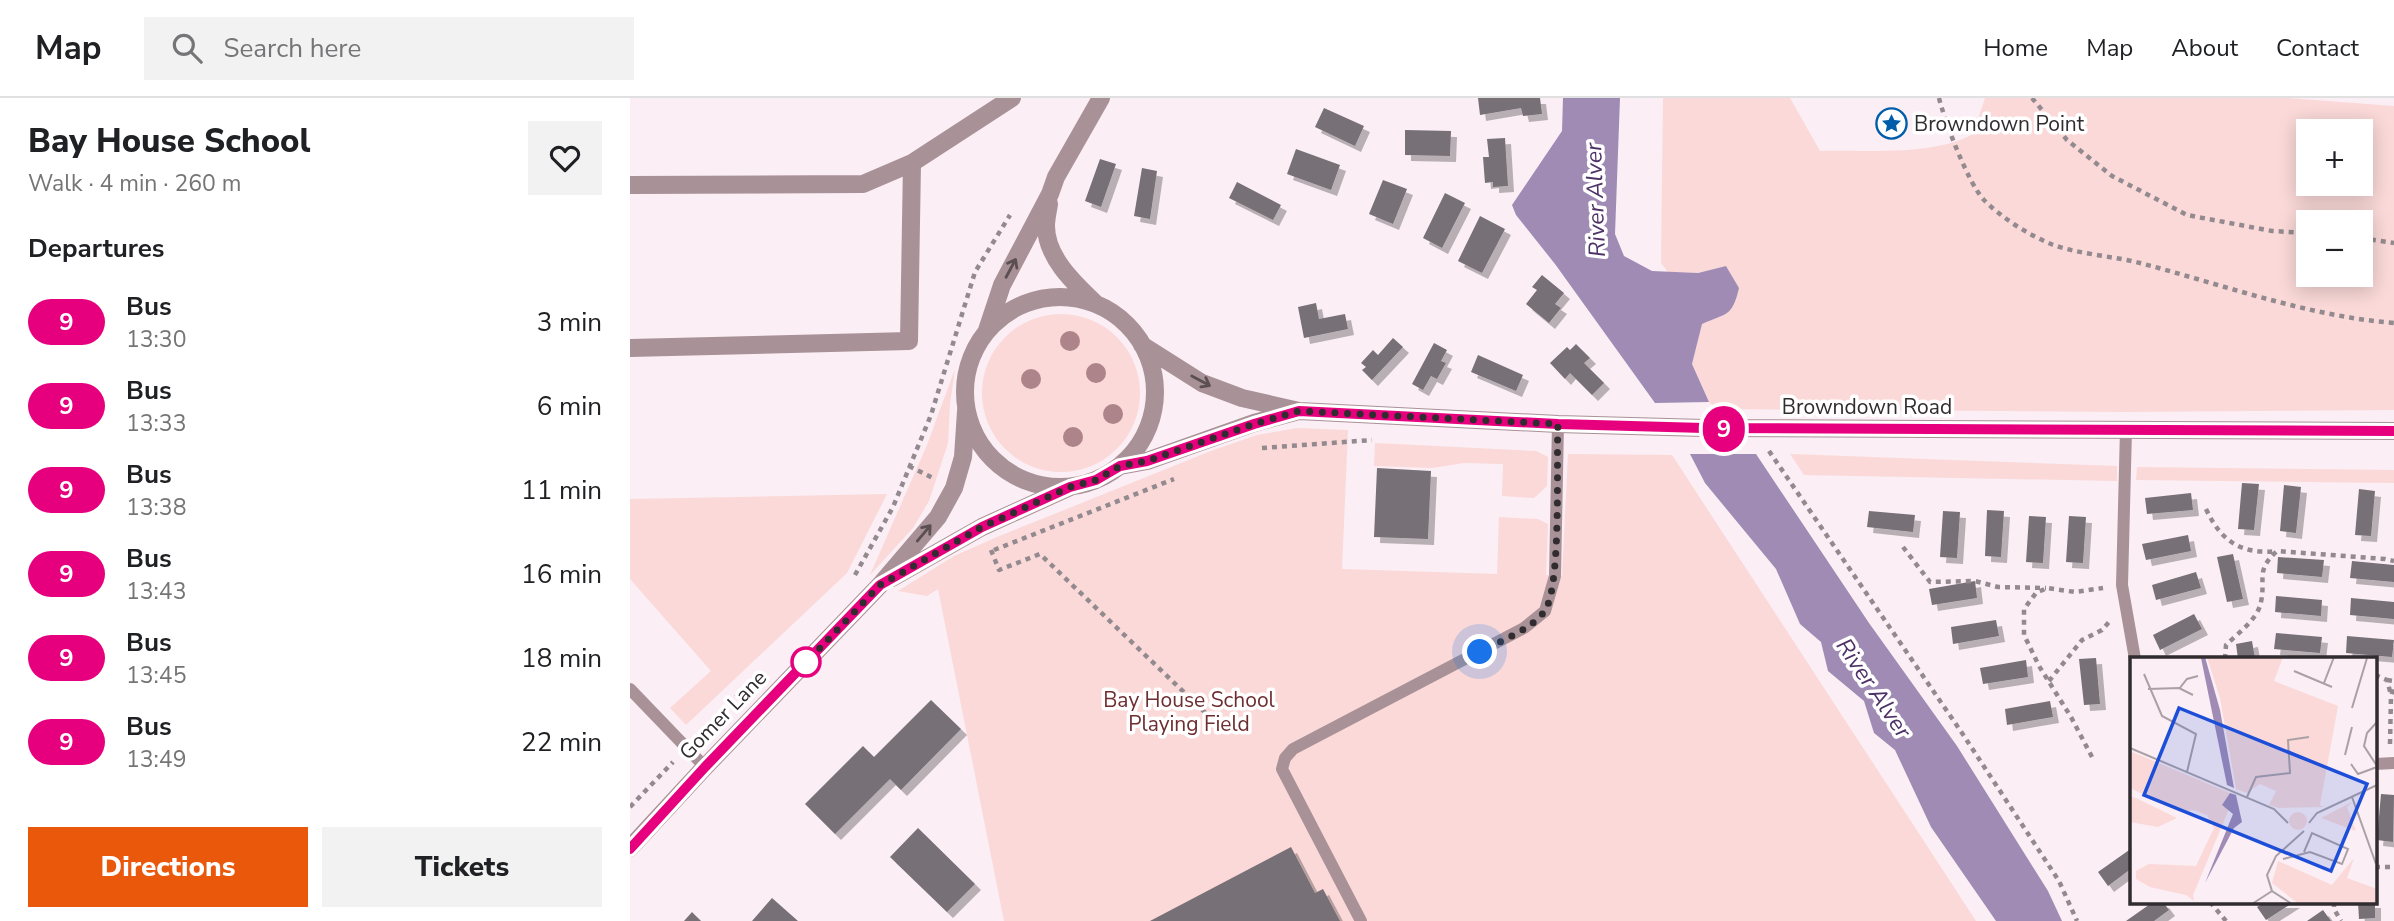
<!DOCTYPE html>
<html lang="en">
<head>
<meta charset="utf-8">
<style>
  :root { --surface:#fff; --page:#f2f2f2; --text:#202124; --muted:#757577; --line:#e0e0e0; --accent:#ea580c }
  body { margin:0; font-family:"Nunito Sans",sans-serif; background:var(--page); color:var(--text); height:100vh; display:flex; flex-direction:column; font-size:26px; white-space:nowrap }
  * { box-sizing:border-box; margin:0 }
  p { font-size:23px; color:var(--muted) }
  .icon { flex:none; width:38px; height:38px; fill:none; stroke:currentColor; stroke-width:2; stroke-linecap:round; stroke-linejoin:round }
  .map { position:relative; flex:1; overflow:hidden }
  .side { display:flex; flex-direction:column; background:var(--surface); width:630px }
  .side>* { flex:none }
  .badge { padding:0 14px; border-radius:23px; font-size:24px; line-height:46px }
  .controls { position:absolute; left:1666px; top:21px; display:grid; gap:14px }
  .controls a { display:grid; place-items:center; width:77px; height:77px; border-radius:0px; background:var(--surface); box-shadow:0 4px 18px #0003; font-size:35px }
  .you { position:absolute; width:35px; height:35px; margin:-18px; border:5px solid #fff; border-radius:50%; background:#1a73e8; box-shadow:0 0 0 10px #1a73e833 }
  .map>.badge { position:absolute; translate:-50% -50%; box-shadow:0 0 0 4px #fff }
  h2 { padding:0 28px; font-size:26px; line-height:63px }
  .round { display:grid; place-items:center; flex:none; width:74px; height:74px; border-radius:0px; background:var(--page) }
  .head { display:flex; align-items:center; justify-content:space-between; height:119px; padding:0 28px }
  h1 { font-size:33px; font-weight:800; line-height:52px }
  .button { display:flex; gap:14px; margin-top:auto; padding:14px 28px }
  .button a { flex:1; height:80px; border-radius:0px; background:var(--accent); color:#fff; font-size:28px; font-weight:800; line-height:80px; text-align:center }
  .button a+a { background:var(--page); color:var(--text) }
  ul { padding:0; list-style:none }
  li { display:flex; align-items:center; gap:21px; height:84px; padding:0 28px }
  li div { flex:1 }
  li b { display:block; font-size:26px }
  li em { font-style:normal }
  li .badge { min-width:77px; font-weight:700; text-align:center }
  header { display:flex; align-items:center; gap:42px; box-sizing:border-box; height:98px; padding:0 35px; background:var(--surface); border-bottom:2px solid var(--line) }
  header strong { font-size:33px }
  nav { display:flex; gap:38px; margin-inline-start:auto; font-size:24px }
  .search { width:490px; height:63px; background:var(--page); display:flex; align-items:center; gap:18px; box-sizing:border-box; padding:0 24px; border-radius:0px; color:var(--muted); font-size:26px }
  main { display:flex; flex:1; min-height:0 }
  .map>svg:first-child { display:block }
  .green { fill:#fad9d8; fill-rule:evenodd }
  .water { fill:#9f8bb4 }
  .building { fill:#776f77; filter:url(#shadow) }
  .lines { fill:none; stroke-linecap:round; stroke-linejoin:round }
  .path { stroke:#938a8f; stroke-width:4.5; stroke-dasharray:5 5; stroke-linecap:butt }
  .service { stroke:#a89197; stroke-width:12 }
  .minor { stroke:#a89197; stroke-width:18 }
  .tertiary { stroke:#a89197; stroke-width:18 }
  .tree { fill:#ad8489 }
  .oneway { stroke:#5b4f53 }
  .line-casing { stroke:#fff; stroke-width:16 }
  .line { stroke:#e6007e; stroke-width:10 }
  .walk { stroke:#312c2f; stroke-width:7; stroke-dasharray:0 12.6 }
  .stop-dot { fill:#fff; stroke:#e6007e; stroke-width:3.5 }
  .labels { text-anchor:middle; stroke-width:7; stroke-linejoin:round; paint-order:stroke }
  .poi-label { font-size:21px; fill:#312c2f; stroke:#fff; text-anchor:start }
  .street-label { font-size:21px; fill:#312c2f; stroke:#fff }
  .park-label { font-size:21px; fill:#6e2d30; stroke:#fff }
  .water-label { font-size:23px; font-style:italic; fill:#4e3267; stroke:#fff }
  .inset-road { fill:none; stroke:#aaa0a6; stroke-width:2 }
  .view { fill:#1d4ed8; fill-opacity:0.15; stroke:#1d4ed8; stroke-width:3.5 }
  .inset-edge { fill:none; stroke:#312c2f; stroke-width:3.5 }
</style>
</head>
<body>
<header>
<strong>Map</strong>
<div class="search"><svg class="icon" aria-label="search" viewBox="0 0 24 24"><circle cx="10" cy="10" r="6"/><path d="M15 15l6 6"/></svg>Search here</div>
<nav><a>Home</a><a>Map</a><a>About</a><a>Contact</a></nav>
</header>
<main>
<section class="side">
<div class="head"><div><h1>Bay House School</h1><p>Walk · 4 min · 260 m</p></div><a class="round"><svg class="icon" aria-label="heart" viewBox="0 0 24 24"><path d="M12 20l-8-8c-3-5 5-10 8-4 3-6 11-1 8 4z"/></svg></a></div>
<h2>Departures</h2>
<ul>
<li><span class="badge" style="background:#e6007e;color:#fff">9</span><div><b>Bus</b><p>13:30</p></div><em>3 min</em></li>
<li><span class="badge" style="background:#e6007e;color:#fff">9</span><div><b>Bus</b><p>13:33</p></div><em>6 min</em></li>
<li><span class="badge" style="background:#e6007e;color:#fff">9</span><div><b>Bus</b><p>13:38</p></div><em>11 min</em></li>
<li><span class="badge" style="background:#e6007e;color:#fff">9</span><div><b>Bus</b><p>13:43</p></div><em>16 min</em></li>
<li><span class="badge" style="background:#e6007e;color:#fff">9</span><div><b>Bus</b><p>13:45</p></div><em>18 min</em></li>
<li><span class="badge" style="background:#e6007e;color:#fff">9</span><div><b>Bus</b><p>13:49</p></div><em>22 min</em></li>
</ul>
<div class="button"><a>Directions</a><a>Tickets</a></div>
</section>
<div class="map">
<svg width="1764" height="823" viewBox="0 0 1764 823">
  <defs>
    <filter id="shadow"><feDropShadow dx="6" dy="6" stdDeviation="0" flood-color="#0004"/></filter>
  </defs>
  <rect width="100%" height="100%" fill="#fbeef5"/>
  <path class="green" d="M1033,0H1160L1190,53C1235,52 1305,58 1343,36L1355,0H1658L1764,8V312L1494,314L1087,311L1079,304L1062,266L1072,225L1095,217L1109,190L1096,168L1068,175L1038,174L1031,165ZM1678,33H1731V86H1678ZM1678,124H1731V177H1678Z
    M352 295a79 79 0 1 1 158 0a79 79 0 1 1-158 0Z
    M325,271L320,306L318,345L299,403L283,430L240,477L297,347Z
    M667,330L718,332L712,471L867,476L869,419L908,421L918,426L916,477L932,478L938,356L1042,357L1346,823H374L308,491L297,498L268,493L324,458L367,439L581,353L627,337Z
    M745,345L906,353L918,359L917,388L904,400L872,398L873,366L834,365L802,370L744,368Z
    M1160,356L1487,368V383L1174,377Z
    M1507,369L1764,372V385L1506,382Z
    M257,396L217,475L56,627L40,610L81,573L0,481V401Z"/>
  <path class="water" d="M933,0H990L985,136L994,158L1022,173L1068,175L1096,168L1109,190C1102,219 1097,215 1072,226L1062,266L1079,304L1025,305L925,166L886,117L882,107L932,33Z
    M1060,356H1126L1239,525L1327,648L1418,793L1432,823H1366L1301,729L1265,652L1244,635L1234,603L1198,573L1191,544L1170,526L1146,471L1075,385Z"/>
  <path class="building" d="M848,0H910L912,16L893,18L891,10L850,17Z
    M694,10L734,28L725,48L685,29Z
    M775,32L821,33L820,58L775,57Z
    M875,40L878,88L863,89V84L855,85L853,59H859L857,41Z
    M666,51L710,67L701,92L657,76Z
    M470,61L486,66L471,109L455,103Z
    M512,70L527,73L520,121L504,118Z
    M753,82L777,91L763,126L739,116Z
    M607,84L651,107L643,122L599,100Z
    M815,95L835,105L812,150L793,140Z
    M850,118L875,131L852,175L828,163Z
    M912,177L934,195L925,206L931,210L919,225L896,206L907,192L902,189Z
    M686,205L689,221L715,216L718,231L674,240L668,209Z
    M763,240L773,249L742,282L732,272L736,269L731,265L743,252L748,257Z
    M804,245L817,252L811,263L816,265L807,281L801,278L793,292L782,286Z
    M946,246L960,260L954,265L974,285L962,297L940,275L935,281L920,265L937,249L940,252Z
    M848,257L893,277L886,293L841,274Z
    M747,370L801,373L798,441L744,439Z
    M1612,385L1629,386L1624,432L1608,431Z
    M1654,387L1671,389L1666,435L1650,433Z
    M1729,391L1745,393L1741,438L1725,437Z
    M1561,395L1563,412L1517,416L1515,400Z
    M1357,412L1374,413L1371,459L1355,458Z
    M1239,413L1285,417L1283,434L1237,429Z
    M1313,413L1330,414L1327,460L1310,459Z
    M1399,418L1416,419L1413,465L1396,464Z
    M1439,418L1456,419L1453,465L1436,464Z
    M1558,437L1561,453L1516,462L1512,446Z
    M1603,456L1613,501L1597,504L1587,459Z
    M1648,459L1694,462L1692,479L1647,475Z
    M1722,463L1764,467V484L1720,480Z
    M1566,474L1571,490L1526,502L1522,487Z
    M1345,483L1347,500L1302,507L1299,491Z
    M1646,498L1692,502L1691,518L1645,514Z
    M1721,500L1764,504V521L1720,517Z
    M1564,516L1572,531L1530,552L1523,537Z
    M1366,522L1369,538L1323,546L1321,529Z
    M1646,535L1692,539L1690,555L1644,551Z
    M1717,538L1764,542L1762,559L1716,555Z
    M1622,543L1625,561H1608L1606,546Z
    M1466,560L1470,606L1454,607L1449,561Z
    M1396,562L1398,579L1353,586L1350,570Z
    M301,602L331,631L271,692L260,681L205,736L175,706L233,648L244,659Z
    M1420,603L1423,619L1377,627L1375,611Z
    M1751,696L1764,697L1763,744L1747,742Z
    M288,730L345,786L317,814L260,759Z
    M661,749L685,795L693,791L710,823H520Z
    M1502,750V770L1478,788L1468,774Z
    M142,800L168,823H122Z
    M1523,804H1533L1539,812L1524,823H1496Z
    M1635,804H1664L1636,822L1627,809Z
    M1728,804H1745V820L1729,821Z
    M1693,812L1701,823H1677Z
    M62,814L71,823H54Z"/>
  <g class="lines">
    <path class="path" d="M1309,0C1315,24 1338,85 1354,102C1372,120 1397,136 1421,146C1446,156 1483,158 1510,165C1594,187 1677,218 1764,225
      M1402,0L1437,42L1482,78L1557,117L1642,133L1678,135
      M1731,140L1764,145
      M632,350L742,342
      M1139,353L1332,635L1429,783L1447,823
      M279,368L303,380
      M1576,411C1591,443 1611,457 1647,453
      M1273,449L1300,484L1345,483L1368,489L1416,490
      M361,452L369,472L410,456L587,626
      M364,452L544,381
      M225,477L263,409L301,317L345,174L380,117
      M1595,561L1596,547C1608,535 1628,521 1631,504C1636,480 1625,473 1647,453L1755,461L1764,463
      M1745,577L1757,582L1761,597
      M1757,582L1764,583
      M1419,583L1452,542L1472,532L1479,524
      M71,635L116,589
      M1760,646L1761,598L1764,588
      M1462,659L1441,619L1409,568L1394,537V511L1406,495L1417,490L1445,494L1473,490
      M0,709L43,664
      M1745,769H1764
      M1580,804L1596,823
      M1704,804V811L1711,823"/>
    <path class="service" d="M1496,332L1492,487L1505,561
      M0,591L75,669
      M1745,666L1764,665
      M731,823L652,671L655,660L663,651L894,530L915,513L925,478L928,326"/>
    <path class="minor" d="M0,87L233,86L282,65L382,0
      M0,250L279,243L282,65
      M262,480L352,429L440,389
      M0,750L75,669L250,487L308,419L324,390L333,359L336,313"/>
    <path class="tertiary" d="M419,106C418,113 416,121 416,128C416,159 444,185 465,205
      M335 294a95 95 0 1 1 190 0a95 95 0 1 1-190 0Z
      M357,232L372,187L420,96L426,79L471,0
      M512,247L572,285L612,300L669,313L928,326L1074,330L1764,333
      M490,368L517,363L624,325L665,314"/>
  </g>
  <g class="tree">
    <circle cx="440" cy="243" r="10"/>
    <circle cx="466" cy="275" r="10"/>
    <circle cx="401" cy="281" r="10"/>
    <circle cx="483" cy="316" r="10"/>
    <circle cx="443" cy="339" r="10"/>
  </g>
  <defs><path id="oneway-shaft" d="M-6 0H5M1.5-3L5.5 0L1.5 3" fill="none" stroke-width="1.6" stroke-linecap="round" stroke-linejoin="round" transform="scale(1.75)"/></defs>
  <g class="oneway">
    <use href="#oneway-shaft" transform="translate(381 170) rotate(-62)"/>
    <use href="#oneway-shaft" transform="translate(571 283) rotate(28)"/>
    <use href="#oneway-shaft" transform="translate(294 435) rotate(-50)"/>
  </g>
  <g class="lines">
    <defs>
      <path id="line" d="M0,751L75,669L250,487L352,429L440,389L466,382L490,368L517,363L624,326L669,313L928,326L1074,330L1764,333"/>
    </defs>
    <use href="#line" class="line-casing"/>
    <use href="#line" class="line"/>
    <path class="walk" d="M176,564L170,571L250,487L352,429L440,389L466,382L490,368L517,363L624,326L669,313L928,326C926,361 932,492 914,514C899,533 870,543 850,554"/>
  </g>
  <defs>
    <symbol id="sight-ring" viewBox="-11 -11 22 22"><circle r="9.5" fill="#fff" stroke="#005daa" stroke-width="1.5"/><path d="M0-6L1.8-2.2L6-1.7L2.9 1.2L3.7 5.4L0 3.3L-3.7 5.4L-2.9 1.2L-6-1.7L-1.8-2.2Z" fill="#005daa"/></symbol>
  </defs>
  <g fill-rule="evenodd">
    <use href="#sight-ring" x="1244" y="8" width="35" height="35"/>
  </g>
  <circle class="stop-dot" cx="176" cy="564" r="14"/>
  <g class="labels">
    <g class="poi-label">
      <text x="1284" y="33">Browndown Point</text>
    </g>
    <g class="street-label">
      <text x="1237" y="316">Browndown Road</text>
      <text transform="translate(93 617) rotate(-46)" y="7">Gomer Lane</text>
    </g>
    <g class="park-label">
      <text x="559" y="609">Bay House School<tspan x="559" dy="24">Playing Field</tspan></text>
    </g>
    <g class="water-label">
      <text transform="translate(965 102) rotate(-92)" y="8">River Alver</text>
      <text transform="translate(1244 590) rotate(56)" y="8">River Alver</text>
    </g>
  </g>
  <g transform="translate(1500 559)">
    <rect width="247" height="247" fill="#fbeef5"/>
    <path d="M77,0H153L144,24L208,49L190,148L194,150L149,151L139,148L146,134L130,127L117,136L106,132L90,41ZM0,94L100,136L92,149L99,152L63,238L64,244L56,238L20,230L6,222V214L19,207L66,209L84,171L77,158L64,153L50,155L0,131ZM0,139L8,142L47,161L28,170L0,165ZM222,145L217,150L226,174L191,161ZM159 164a9 9 0 1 1 18 0a9 9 0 1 1-18 0ZM224,201L217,221L247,232V247H169L142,226L148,204L202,228Z" fill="#fad9d8"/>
    <path d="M75,0L90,53L104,131L97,128L71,1ZM100,136L106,138L112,165L104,171L75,226L103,157L92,148Z" fill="#9f8bb4"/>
    <path class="inset-road" d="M164,14L202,30M14,17L32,59L66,77L57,115M194,26L204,0M18,32L49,31L63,38M49,32L57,22L68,19M222,51L237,1M247,65L237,76L234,89L247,109M0,91L144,152L158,166M215,98L222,70M221,107L228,117L247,110M117,140L126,120L160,116L158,83L179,80M222,140L246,207M179,166L187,156L247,128M153,202L180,195L212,207L218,192L182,176L174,195M122,247L142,234M162,247L142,234L137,218L146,199L174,174"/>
    <path class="view" d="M49,51L237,127L201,214L14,138Z"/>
    <rect width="247" height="247" class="inset-edge"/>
  </g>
</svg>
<div class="controls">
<a>+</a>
<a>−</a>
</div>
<div class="you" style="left:850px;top:554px"></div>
<b class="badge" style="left:1094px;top:331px;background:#e6007e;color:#fff">9</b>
</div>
</main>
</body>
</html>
